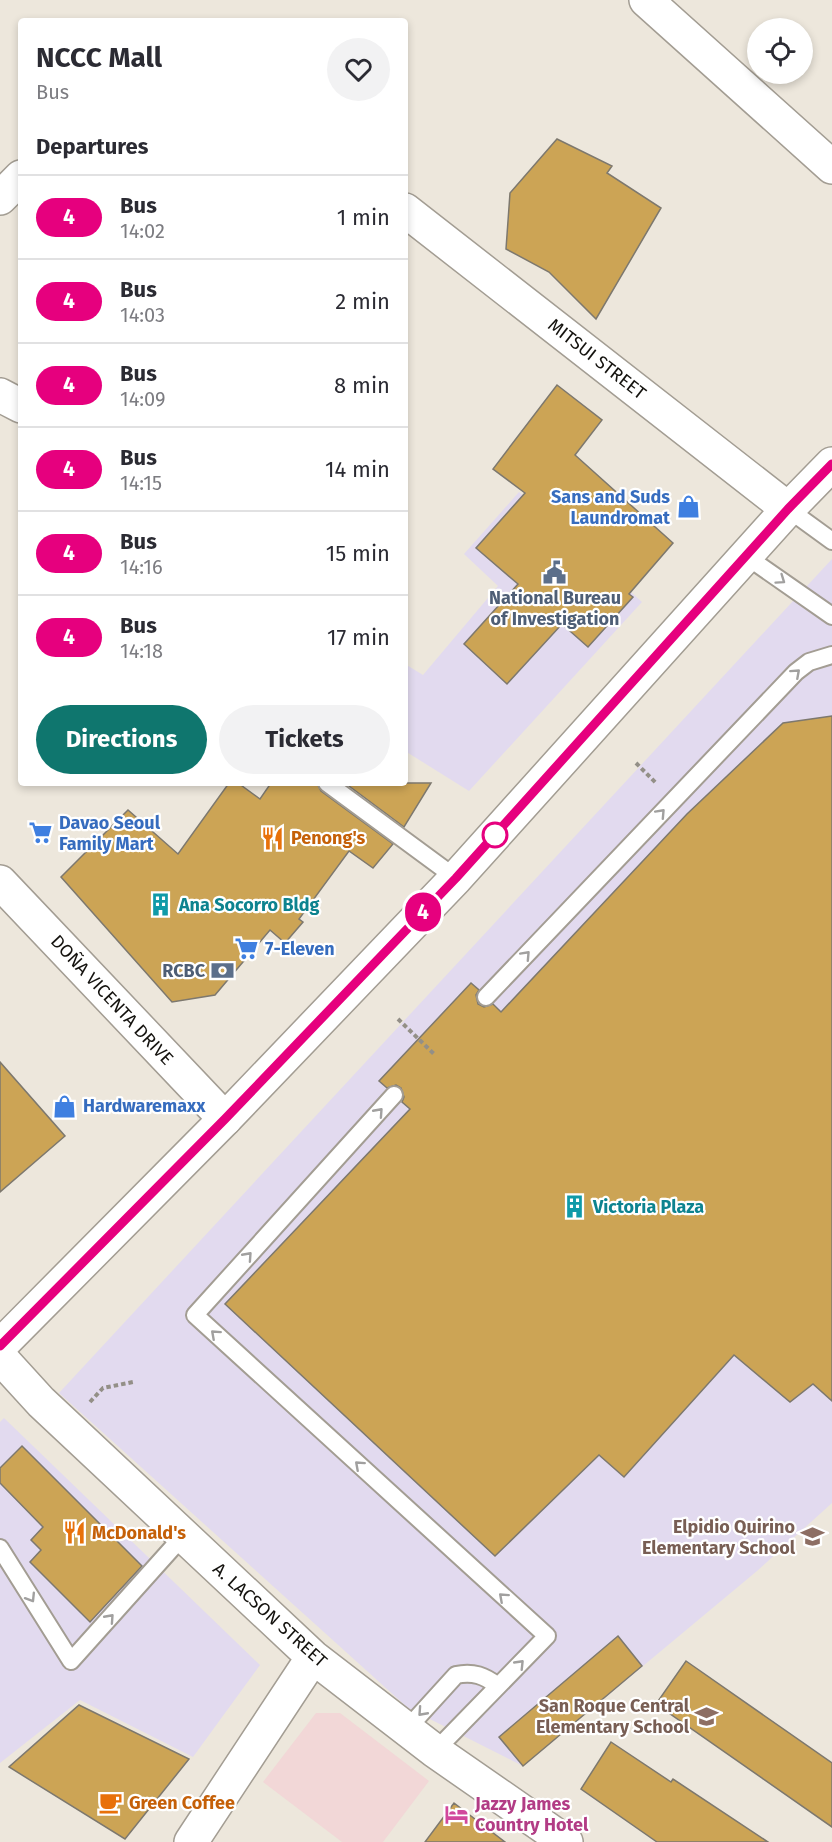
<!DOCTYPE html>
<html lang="en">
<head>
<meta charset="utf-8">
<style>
  :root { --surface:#fff; --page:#f2f2f3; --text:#2b2b33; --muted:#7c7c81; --line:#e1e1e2; --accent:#0f766e }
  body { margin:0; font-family:"Fira Sans",sans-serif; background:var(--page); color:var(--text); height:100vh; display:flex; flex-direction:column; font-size:22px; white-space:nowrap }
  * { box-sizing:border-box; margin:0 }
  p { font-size:20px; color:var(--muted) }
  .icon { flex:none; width:33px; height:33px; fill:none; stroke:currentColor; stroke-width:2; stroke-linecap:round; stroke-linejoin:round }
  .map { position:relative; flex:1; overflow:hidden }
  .drawer { position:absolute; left:18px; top:18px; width:390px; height:768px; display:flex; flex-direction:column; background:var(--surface); border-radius:6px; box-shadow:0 3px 9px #0003 }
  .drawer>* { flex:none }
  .badge { padding:0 12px; border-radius:20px; font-size:21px; line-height:39px }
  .fabs { position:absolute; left:747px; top:18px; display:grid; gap:12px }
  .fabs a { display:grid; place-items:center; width:66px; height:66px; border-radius:50%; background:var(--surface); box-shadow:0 3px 9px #0003; font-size:30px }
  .map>.badge { position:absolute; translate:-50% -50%; box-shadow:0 0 0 3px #fff }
  h2 { padding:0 18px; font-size:22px; line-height:54px }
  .round { display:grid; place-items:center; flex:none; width:63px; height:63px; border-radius:32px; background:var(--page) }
  .summary { display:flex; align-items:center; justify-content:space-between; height:102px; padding:0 18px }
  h1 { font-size:28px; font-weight:700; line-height:45px }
  .primary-button { display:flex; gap:12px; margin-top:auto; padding:12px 18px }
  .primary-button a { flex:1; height:69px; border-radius:36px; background:var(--accent); color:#fff; font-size:24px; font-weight:700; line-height:69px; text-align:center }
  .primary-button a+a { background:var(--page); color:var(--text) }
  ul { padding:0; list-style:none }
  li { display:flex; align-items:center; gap:18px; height:84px; padding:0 18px; border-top:2px solid var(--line) }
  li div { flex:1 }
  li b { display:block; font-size:22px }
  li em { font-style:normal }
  li .badge { min-width:66px; font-weight:700; text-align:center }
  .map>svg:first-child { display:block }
  .commercial { fill:#e2daef }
  .industrial { fill:#f2d7d7 }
  .building { fill:#cca455; stroke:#7d786e; stroke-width:1.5 }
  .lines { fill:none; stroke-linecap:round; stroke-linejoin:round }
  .lane-casing { stroke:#a39d93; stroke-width:20 }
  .street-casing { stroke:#a39d93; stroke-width:36 }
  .secondary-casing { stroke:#a39d93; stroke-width:36 }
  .primary-casing { stroke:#a39d93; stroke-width:36 }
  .path { stroke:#938f87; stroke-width:4; stroke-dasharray:4.5 3; stroke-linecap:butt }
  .lane { stroke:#fff; stroke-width:16 }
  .street { stroke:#fff; stroke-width:33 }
  .secondary { stroke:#fff; stroke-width:33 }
  .primary { stroke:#fff; stroke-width:33 }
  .oneway { stroke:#a1a09f }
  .line-casing { stroke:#fff; stroke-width:14 }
  .line { stroke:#e6007e; stroke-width:9 }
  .stop-dot { fill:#fff; stroke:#e6007e; stroke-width:3 }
  .labels { text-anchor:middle; stroke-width:4.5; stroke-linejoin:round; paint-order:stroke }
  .street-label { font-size:18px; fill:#14120e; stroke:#fff }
  .shop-label { font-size:18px; font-weight:bold; fill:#366cbe; stroke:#fff; text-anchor:start }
  .service-label { font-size:18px; font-weight:bold; fill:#4e5e75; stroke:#fff }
  .food-label { font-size:18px; font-weight:bold; fill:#c56008; stroke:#fff; text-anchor:start }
  .culture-label { font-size:18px; font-weight:bold; fill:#0d838f; stroke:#fff; text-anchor:start }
  .education-label { font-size:18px; font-weight:bold; fill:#785e54; stroke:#fff; text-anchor:end }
  .hotel-label { font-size:18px; font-weight:bold; fill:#b23c85; stroke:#fff; text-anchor:start }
</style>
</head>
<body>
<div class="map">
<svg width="832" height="1842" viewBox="0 0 832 1842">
  <rect width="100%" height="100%" fill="#ede7dc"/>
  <path class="commercial" d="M519,492L642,602L469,791L405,751V664L423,675L498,586L464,554Z
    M832,559V1503L757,1571L523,1766L408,1708L59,1393Z
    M4,1418L260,1665L193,1757L80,1700L0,1763V1422Z"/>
  <path class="industrial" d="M316,1713H340L429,1781L383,1842H342L263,1782Z"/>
  <path class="building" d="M557,139L612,166L607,173L661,208L596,319L549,272L506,249L510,193Z
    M557,385L602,420L575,455L673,543L629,594L633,597L588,647L562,624L507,684L464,644L518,584L476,548L525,493L493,469Z
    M832,716V1401L813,1384L790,1402L734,1355L624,1477L599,1455L495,1556L225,1304L410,1109L402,1102L404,1097L401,1088L396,1085L387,1088L379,1081L471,983L479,990L476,995L478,1004L484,1007L493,1004L501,1012L687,814L783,723Z
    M229,783H238L260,799L271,783H317L321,791L393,844L373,868L349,851L299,919L303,922L285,943L270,930L215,995L172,1002L61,877L128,810L178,854Z
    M345,783H431L404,827Z
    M0,1062L65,1136L0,1192Z
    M22,1446L142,1566L90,1622L30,1562L41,1550L31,1540L43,1527L0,1483V1468Z
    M618,1636L642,1666L523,1766L499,1737Z
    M686,1661L832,1763V1827L656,1704Z
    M79,1705L189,1759L125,1839L9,1767Z
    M611,1742L671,1782L673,1779L768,1842H657L581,1789Z
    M454,1803L505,1842H425Z"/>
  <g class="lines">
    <defs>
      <path id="lane" d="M788,509L832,541
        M746,556L832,616
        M327,783L456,878
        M486,997L796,672L809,662L832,655
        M394,1095L195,1315L547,1636L435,1751
        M0,1548L71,1661L183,1536
        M406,1730L456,1675C473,1671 485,1676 498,1686"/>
      <path id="street" d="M0,198L21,177
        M405,210L788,509
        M0,395L21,406
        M0,882L225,1119
        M0,1357L41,1402L313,1657L435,1751L566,1842
        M191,1842L313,1657"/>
      <path id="secondary" d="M646,0L832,167"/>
      <path id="primary" d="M0,1346L225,1119L456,878L788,509L832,464"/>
    </defs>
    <use href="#lane" class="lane-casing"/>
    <use href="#street" class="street-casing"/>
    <use href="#secondary" class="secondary-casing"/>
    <use href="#primary" class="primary-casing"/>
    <path class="path" d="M636,763L657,784
      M398,1019L434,1054
      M90,1402L103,1388L133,1382"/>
    <use href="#lane" class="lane"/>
    <use href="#street" class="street"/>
    <use href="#secondary" class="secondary"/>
    <use href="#primary" class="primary"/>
  </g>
  <defs><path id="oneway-chevron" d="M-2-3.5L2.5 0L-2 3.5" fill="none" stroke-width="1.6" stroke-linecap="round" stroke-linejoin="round" transform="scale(1.5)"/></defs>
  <g class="oneway">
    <use href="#oneway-chevron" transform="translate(781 580) rotate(35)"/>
    <use href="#oneway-chevron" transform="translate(796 673) rotate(-42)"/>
    <use href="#oneway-chevron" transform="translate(661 813) rotate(-47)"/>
    <use href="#oneway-chevron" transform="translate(526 955) rotate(-47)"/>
    <use href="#oneway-chevron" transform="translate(379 1112) rotate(-48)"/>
    <use href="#oneway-chevron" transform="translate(248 1256) rotate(-48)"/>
    <use href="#oneway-chevron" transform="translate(215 1334) rotate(-138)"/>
    <use href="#oneway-chevron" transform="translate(359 1465) rotate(-138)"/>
    <use href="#oneway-chevron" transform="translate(503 1597) rotate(-138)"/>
    <use href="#oneway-chevron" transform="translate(31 1598) rotate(58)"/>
    <use href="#oneway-chevron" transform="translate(110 1618) rotate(-48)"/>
    <use href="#oneway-chevron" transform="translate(520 1664) rotate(-46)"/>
    <use href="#oneway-chevron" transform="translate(422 1712) rotate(132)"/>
  </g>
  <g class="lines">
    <defs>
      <path id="line" d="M0,1346L225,1119L456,878L788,509L832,464"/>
    </defs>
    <use href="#line" class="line-casing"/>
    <use href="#line" class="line"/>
  </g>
  <defs>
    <symbol id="shop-bare" viewBox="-9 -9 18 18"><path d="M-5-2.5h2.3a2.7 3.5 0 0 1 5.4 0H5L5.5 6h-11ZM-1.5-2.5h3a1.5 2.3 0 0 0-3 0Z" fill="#3f7fe0" stroke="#fff" stroke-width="2.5" paint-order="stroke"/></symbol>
    <symbol id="civic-bare" viewBox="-9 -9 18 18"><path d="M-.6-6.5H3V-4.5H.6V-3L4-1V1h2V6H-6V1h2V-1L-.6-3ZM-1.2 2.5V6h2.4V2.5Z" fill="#5c6f8a" stroke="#fff" stroke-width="2.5" paint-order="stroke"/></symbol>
    <symbol id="supermarket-bare" viewBox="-9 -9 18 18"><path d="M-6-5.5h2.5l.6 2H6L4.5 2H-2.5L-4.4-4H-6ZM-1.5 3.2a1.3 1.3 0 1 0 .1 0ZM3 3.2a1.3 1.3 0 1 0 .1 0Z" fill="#3f7fe0" stroke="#fff" stroke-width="2.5" paint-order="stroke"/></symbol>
    <symbol id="restaurant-bare" viewBox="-9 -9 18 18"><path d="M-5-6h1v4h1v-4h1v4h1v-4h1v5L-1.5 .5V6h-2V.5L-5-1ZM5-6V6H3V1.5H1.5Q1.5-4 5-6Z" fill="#e8710a" stroke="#fff" stroke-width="2.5" paint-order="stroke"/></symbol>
    <symbol id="building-bare" viewBox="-9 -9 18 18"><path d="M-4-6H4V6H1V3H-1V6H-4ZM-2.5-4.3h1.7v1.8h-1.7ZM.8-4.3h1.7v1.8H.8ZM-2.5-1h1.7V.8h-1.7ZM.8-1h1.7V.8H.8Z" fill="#0f9aa8" stroke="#fff" stroke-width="2.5" paint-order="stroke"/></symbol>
    <symbol id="bank-bare" viewBox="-9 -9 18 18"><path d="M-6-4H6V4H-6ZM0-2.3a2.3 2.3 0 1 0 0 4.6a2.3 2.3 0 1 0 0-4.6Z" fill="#5c6f8a" stroke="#fff" stroke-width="2.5" paint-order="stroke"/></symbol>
    <symbol id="school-bare" viewBox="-9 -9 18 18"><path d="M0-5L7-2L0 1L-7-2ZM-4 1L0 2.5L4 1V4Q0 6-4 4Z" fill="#8d6e63" stroke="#fff" stroke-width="2.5" paint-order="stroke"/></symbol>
    <symbol id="cafe-bare" viewBox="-9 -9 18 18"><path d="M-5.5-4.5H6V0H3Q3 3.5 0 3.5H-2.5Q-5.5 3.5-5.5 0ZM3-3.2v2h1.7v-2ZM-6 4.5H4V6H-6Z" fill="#e8710a" stroke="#fff" stroke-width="2.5" paint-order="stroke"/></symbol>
    <symbol id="hotel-bare" viewBox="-9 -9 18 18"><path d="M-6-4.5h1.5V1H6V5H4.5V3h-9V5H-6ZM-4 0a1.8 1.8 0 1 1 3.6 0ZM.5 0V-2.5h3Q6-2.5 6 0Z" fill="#d1479c" stroke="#fff" stroke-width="2.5" paint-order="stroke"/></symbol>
  </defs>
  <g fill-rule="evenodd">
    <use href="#shop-bare" x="672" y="490" width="33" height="33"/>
    <use href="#civic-bare" x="538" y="556" width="33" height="33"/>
    <use href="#supermarket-bare" x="24" y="816" width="33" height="33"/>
    <use href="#restaurant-bare" x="256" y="822" width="33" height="33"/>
    <use href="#building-bare" x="144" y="888" width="33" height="33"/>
    <use href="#supermarket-bare" x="230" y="932" width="33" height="33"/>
    <use href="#bank-bare" x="206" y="954" width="33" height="33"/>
    <use href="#shop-bare" x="48" y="1090" width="33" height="33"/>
    <use href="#building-bare" x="558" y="1190" width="33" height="33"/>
    <use href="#restaurant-bare" x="58" y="1516" width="33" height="33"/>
    <use href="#school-bare" x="796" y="1520" width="33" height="33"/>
    <use href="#school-bare" x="690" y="1700" width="33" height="33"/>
    <use href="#cafe-bare" x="94" y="1786" width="33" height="33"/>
    <use href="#hotel-bare" x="440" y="1798" width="33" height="33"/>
  </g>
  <circle class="stop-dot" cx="495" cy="835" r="12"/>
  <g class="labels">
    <g class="street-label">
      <text transform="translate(597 359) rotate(38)" y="6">MITSUI STREET</text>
      <text transform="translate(112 1000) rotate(47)" y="6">DOÑA VICENTA DRIVE</text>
      <text transform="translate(270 1615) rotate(42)" y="6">A. LACSON STREET</text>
    </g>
    <g class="shop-label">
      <text x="670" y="503" text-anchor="end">Sans and Suds<tspan x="670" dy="21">Laundromat</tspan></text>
      <text x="59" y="829">Davao Seoul<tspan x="59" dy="21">Family Mart</tspan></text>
      <text x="265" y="955">7-Eleven</text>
      <text x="83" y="1112">Hardwaremaxx</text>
    </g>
    <g class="service-label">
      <text x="555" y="604">National Bureau<tspan x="555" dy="21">of Investigation</tspan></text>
      <text x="205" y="977" text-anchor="end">RCBC</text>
    </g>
    <g class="food-label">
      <text x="291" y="844">Penong's</text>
      <text x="92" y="1539">McDonald's</text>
      <text x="129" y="1809">Green Coffee</text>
    </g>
    <g class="culture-label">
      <text x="179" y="911">Ana Socorro Bldg</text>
      <text x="593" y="1213">Victoria Plaza</text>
    </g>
    <g class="education-label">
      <text x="795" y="1533">Elpidio Quirino<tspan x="795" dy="21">Elementary School</tspan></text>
      <text x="689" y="1712">San Roque Central<tspan x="689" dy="21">Elementary School</tspan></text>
    </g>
    <g class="hotel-label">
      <text x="475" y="1810">Jazzy James<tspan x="475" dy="21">Country Hotel</tspan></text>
    </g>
  </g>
</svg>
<div class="fabs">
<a><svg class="icon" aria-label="locate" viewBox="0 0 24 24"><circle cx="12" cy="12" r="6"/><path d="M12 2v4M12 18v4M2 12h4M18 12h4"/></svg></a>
</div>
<b class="badge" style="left:423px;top:912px;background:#e6007e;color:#fff">4</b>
<section class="drawer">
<div class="summary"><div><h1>NCCC Mall</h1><p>Bus</p></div><a class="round"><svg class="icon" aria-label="heart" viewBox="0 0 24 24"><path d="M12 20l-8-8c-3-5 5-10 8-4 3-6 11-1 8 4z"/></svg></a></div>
<h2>Departures</h2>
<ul>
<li><span class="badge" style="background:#e6007e;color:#fff">4</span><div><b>Bus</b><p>14:02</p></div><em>1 min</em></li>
<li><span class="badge" style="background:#e6007e;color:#fff">4</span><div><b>Bus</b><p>14:03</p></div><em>2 min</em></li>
<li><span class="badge" style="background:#e6007e;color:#fff">4</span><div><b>Bus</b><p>14:09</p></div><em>8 min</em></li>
<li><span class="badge" style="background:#e6007e;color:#fff">4</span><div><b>Bus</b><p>14:15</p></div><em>14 min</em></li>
<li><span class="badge" style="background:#e6007e;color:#fff">4</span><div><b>Bus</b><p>14:16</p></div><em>15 min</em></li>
<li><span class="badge" style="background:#e6007e;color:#fff">4</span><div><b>Bus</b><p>14:18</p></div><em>17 min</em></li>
</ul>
<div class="primary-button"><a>Directions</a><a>Tickets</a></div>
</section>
</div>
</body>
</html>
